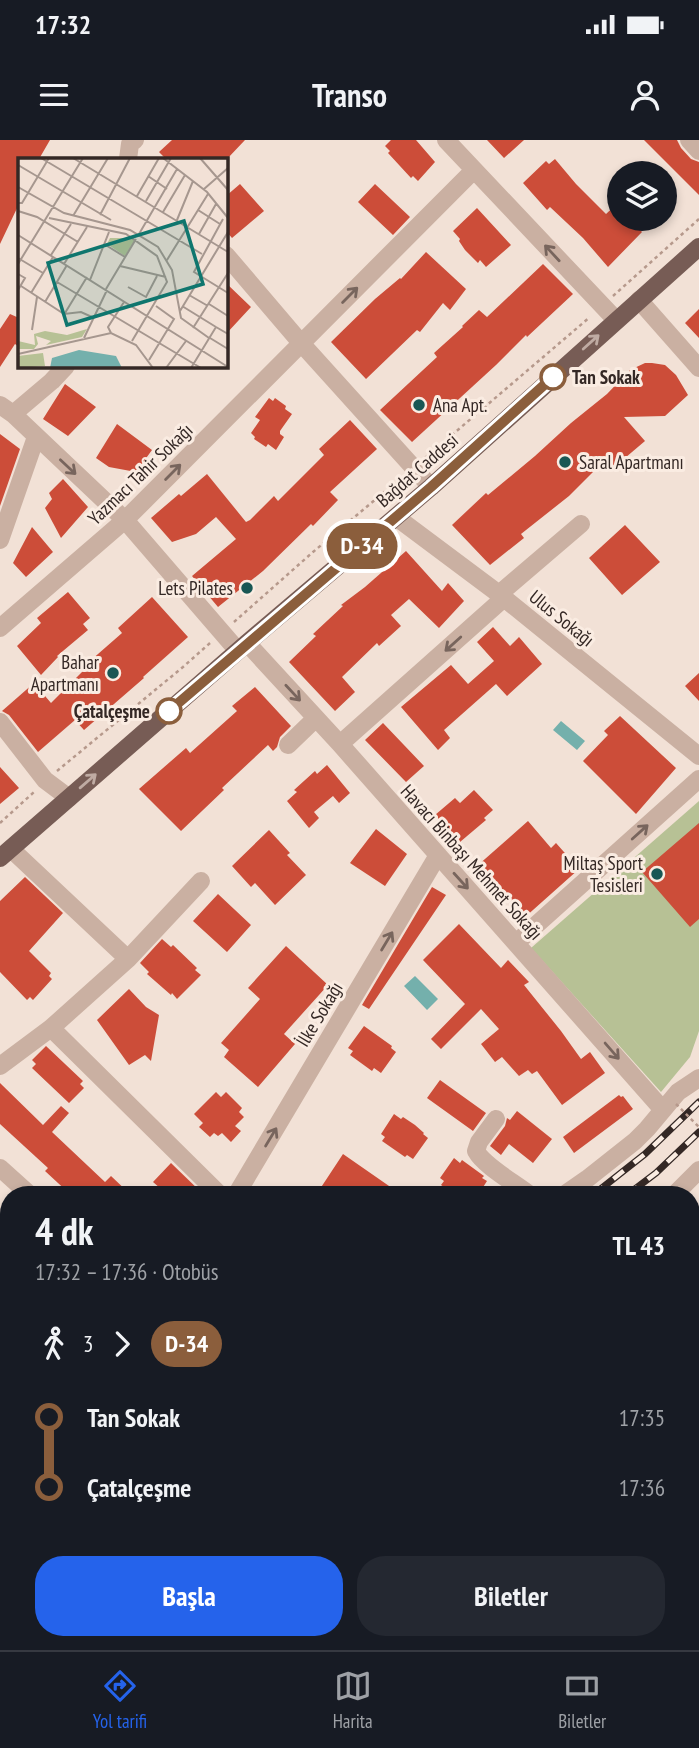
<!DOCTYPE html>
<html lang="tr">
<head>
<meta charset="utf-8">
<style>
  :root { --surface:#171b24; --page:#242831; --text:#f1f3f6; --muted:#9ea1a6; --line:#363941; --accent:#2563eb }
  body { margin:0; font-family:"PT Sans Narrow",sans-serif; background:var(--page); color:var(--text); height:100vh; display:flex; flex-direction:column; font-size:26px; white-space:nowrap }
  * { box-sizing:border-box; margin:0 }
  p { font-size:23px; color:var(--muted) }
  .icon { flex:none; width:38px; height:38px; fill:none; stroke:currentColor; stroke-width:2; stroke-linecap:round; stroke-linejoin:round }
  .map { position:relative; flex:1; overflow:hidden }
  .side { position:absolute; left:0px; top:1046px; width:700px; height:464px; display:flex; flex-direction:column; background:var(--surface); border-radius:28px 28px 0 0; box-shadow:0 4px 10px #0003 }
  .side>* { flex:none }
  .badge { padding:0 14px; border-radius:23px; font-size:24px; line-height:46px }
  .fabs { position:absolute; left:607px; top:21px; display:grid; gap:14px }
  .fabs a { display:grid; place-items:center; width:70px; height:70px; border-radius:50%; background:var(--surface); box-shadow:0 4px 10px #0003; font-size:35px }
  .map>.badge { position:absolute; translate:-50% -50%; box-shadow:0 0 0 4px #fff }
  .legs { display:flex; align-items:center; gap:10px; height:77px; padding:0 35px; font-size:23px }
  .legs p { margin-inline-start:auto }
  .head { display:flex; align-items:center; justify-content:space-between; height:119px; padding:0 35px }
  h1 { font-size:38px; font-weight:700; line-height:52px }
  .button { display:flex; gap:14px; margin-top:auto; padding:14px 35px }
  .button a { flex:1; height:80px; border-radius:28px; background:var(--accent); color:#fff; font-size:28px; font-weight:700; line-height:80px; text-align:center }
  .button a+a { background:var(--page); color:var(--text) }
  ul { padding:0 35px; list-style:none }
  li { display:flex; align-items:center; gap:24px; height:70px; font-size:26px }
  li i { display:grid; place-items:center; width:10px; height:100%; margin:0 9px; background:currentColor }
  li i::after { content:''; width:18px; height:18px; margin:-9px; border:5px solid; border-radius:50%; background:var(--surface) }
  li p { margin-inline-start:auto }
  li:first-child i { background:linear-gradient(#0000 50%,currentColor 0) }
  li:last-child i { background:linear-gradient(currentColor 50%,#0000 0) }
  .status { display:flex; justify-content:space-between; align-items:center; height:49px; padding:0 35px; background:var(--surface); direction:ltr }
  .status svg { height:19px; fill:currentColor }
  header { display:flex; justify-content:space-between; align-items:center; height:91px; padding:0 35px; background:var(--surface); font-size:32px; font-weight:700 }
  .tabs { display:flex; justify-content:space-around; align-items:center; height:98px; border-top:2px solid var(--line); background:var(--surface); font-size:19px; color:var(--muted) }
  .tabs a { display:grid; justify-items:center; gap:4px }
  .tabs .selected { color:var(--accent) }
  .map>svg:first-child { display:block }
  .green { fill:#b7c195 }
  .water { fill:#74b0ac }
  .building { fill:#cc4d39 }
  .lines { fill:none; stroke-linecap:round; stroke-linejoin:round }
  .path { stroke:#b6998c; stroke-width:2.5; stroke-dasharray:3.5 3.5; stroke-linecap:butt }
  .minor { stroke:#cab0a2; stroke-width:18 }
  .major { stroke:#775c55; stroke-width:18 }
  .rail-casing { stroke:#342825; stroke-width:7 }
  .rail { stroke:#faece2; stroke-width:4.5; stroke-dasharray:13; stroke-linecap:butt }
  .path-bridge { stroke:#b6998c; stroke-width:2.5; stroke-dasharray:3.5 3.5; stroke-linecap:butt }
  .oneway { stroke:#78655d }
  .oneway2 { stroke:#bfaba3 }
  .line-1-casing { stroke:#fff; stroke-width:16 }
  .line-1 { stroke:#8b5e3c; stroke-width:10 }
  .stop-1-dot { fill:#fff; stroke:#8b5e3c; stroke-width:3.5 }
  .poi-dot { fill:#195754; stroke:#faece2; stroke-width:2.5 }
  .labels { text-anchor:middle; stroke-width:6; stroke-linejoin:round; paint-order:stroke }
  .stop-label { font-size:19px; font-weight:bold; fill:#342825; stroke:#faece2; text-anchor:start }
  .poi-label { font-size:19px; fill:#342825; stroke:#faece2; text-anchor:end }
  .street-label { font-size:19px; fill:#342825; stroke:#faece2 }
  .inset-road { fill:none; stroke:#a6978f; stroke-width:2 }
  .view { fill:#0f766e; fill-opacity:0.15; stroke:#0f766e; stroke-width:3.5 }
  .inset-edge { fill:none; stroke:#342825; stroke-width:3.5 }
</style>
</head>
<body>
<div class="status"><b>17:32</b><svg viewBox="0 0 49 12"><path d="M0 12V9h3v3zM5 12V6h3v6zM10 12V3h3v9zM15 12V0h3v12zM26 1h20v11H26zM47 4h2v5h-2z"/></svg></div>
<header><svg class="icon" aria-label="menu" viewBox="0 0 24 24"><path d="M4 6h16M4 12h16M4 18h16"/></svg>Transo<svg class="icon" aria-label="person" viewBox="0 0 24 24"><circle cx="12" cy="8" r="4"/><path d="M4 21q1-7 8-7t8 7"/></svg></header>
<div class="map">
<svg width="699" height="1510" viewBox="0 0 699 1510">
  <rect width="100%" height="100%" fill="#f2e1d6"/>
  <path class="green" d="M699,661V891L690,917L661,952L531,808Z"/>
  <path class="water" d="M561,581L585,601L577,610L553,590Z
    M415,836L438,859L427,870L404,846Z"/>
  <path class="building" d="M0,0H50L39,19H19V64L0,104Z
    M172,0H245L227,19H166L159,12Z
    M391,0H416L435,22L418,41L413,36L411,38L388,13L390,11L385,6Z
    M487,0H524L504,18Z
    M644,0H677L681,8L691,19L699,22V55Z
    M555,19L576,44L606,74L620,61V79H630L642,92L608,127L583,98L550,67L547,70L523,43L546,21L549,24Z
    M240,44L264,71L232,98L226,91V56Z
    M375,44L410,77L393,95L358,62Z
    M477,68L511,105L486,127L480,120L478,123L465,110L459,101L460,99L453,91Z
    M426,112L466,149L450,170L443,163L420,192L417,190L366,239L331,202L375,159L400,138L401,139Z
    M543,124L573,154L527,197L526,195L496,225L412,302L380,270L437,217L434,213L463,187L462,186L479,170L487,177Z
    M226,143L251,167L226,194Z
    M699,169V198L685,183Z
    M10,174L19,178V207L15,204L0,227V189Z
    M645,223H652L665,225L676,235L688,255L665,276L624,277L645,301L612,329L604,321L569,356L521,394L524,398L490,425L452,385L486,353L488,355L535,316L571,283L607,254L630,230Z
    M65,244L96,267L68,296L43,279Z
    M269,258L273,261L275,258L286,266L285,269L292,274L280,291V294L284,297L276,310L268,304L266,307L254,299L255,297L251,293L260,280L255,277Z
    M350,280L377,309L330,352L338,360L313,386L311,384L263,431L218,467L192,436L236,399L216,377L196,394L172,402L151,378L179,354L181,356L207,334L246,382L250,380L274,356L278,361L324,315L319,309Z
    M117,284L152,310L136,332L109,327L96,318Z
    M0,294L20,309L0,366Z
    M63,339L88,367L61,398L45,368L52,359L49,353Z
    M625,385L660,422L622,455L589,418Z
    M32,387L53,412L26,437L13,423Z
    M406,411L442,451L448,443L464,461L439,488L409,459L391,475L401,486L379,506L377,503L342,537L355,552L335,571L289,522L316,496L313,494L343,466L341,465L365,447Z
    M68,452L90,478L83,484L88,490L57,516L58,517L41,535L17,506L41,483L37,478Z
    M152,457L188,497L143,537L144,538L84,590L75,580L38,612L9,575L2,571L34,543L51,563L84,530L82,528L122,493L118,488Z
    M493,487L510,506L519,497L542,524L507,556L496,544L444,590L450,598L438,610L401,567L451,525L468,544L494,521L477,502Z
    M699,533V561L685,546Z
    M255,547L291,586L280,597L277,607L273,611L268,605L222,648L224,650L181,691L139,649L186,608L190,613L237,571L232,566Z
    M620,576L676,628L636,674L583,621L608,595L604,591Z
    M383,583L424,626L406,642L365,600Z
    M327,625L350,653L339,663L333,656L314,672L319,678L309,688L287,661L297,652L294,650L315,631L317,634Z
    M0,627L19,648L0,664Z
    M474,650L493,670L484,678L486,680L460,702L435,675L455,658L460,663Z
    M528,681L551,708L556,703L579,729L524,778L477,726Z
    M699,683V779L690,787L642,732Z
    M376,689L407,714L385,746L350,723Z
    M269,690L290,713L287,715L306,735L275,765L255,743L251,747L232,726Z
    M25,737L63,773L29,811L51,833L49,836L52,839L33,860L30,857L27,860L0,832V761Z
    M432,747L446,755L369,869L362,865Z
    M218,754L251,785L227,812L193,781Z
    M459,784L501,828L508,820L529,842L524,845L561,891L581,919L590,912L605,933L562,965L537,931L532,934L528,930L519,936L502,917L495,922L481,904L499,889L481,869L441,909L431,899L465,864L423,820Z
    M162,799L171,807L173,805L197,828L195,830L201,835L177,859L172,853L171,855L147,834L149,832L140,823Z
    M286,806L328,845L284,894L295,904L258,947L224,917L229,910L221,903L260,859L248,848Z
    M129,849L146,867L159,875L151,921L145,915L129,925L97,880Z
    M364,886L392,906L391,908L396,912L381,933L374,928L372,931L350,915L353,911L348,908Z
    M46,906L83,941L80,944L84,948L69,963L32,928L36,924L32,920Z
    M440,940L486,973L473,991L427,958Z
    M0,943L43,985L61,966L69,973L52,992L105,1042L111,1036L131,1055H71L45,1031L48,1028L0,984Z
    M216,952L221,957L226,952L242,968L239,972L244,977L235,986L241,991L231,1002L222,993L218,996L214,993L210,997L199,987L203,983L194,974Z
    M619,955L621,957L623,956L633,969L574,1013L563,997Z
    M517,971L552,999L533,1023L509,1004L501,1015L490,1006L505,986L507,978L510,980Z
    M394,974L401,979L403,977L415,985L424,993L423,994L428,998L413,1019L407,1015L405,1017L382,1001L385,997L381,994Z
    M343,1014L402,1055H316Z
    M454,1018L460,1023L462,1020L484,1036L482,1038L487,1041L478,1055H456L441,1045L444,1041L440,1038Z
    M171,1023L204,1055H168L153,1042Z"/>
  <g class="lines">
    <path class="path" d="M613,156L699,79
      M425,318L590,177
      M234,482L313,412L401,338
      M57,631L183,527L210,503
      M0,683L34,652
      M0,1135L9,1136"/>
    <path class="minor" d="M446,0L616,180
      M689,0L699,11
      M128,19L130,4L135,0
      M226,115L301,203L431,347
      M639,160L699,228
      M0,265L13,274L125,380L238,511
      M13,274L52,241L66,226
      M396,377L499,454L699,616
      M0,400L36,297
      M499,454L581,384
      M0,488L125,380L474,30
      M247,503L340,604L663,970
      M0,582L45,640L69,658
      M340,604L504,458
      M288,605L316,578
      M11,709L128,819
      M201,741L128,819L51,888L220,1055
      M516,803L699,639
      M0,926L51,888
      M496,979L479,1002L476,1011C484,1026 515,1043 530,1055
      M0,1028L30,1055
      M236,1055L438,715
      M564,1055L587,1039L635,1001L647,989L678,952L699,938
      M674,1055L699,1030
      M0,1209L9,1210
      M691,1263L699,1256
      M0,1417L9,1427
      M691,1483L699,1476
      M232,1502L239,1510
      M595,1502L603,1510
      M85,1510L94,1502
      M414,1510L424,1502
      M661,1510L670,1502"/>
    <path class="major" d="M0,718L247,503L431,347L699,107"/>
    <defs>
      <path id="rail" d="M593,1055L645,1014L699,962
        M627,1055L656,1033L699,992
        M0,1163L9,1164
        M0,1185L9,1186"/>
    </defs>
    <use href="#rail" class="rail-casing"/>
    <use href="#rail" class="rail"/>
    <path class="path-bridge" d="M676,964L699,987"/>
  </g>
  <defs><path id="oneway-shaft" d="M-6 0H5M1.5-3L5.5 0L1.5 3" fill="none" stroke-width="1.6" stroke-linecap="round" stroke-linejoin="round" transform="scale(1.75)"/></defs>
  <g class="oneway">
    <use href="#oneway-shaft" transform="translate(552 113) rotate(-133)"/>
    <use href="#oneway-shaft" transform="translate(350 155) rotate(-45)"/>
    <use href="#oneway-shaft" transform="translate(68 327) rotate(43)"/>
    <use href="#oneway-shaft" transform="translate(173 332) rotate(-45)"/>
    <use href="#oneway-shaft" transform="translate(453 504) rotate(138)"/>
    <use href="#oneway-shaft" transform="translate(293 553) rotate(47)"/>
    <use href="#oneway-shaft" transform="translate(640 692) rotate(-42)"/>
    <use href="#oneway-shaft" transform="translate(461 741) rotate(48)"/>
    <use href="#oneway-shaft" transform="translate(387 801) rotate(-59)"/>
    <use href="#oneway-shaft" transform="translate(612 911) rotate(49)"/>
    <use href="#oneway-shaft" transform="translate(271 997) rotate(-59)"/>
  </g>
  <g class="oneway2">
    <use href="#oneway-shaft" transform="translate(591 202) rotate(-42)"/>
    <use href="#oneway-shaft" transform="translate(88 641) rotate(-41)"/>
  </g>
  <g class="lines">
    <defs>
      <path id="line-1" d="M169,571L431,347L553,237"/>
    </defs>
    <use href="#line-1" class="line-1-casing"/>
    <use href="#line-1" class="line-1"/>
  </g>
  <g class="stop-1-dot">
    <circle cx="553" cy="237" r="12"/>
    <circle cx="169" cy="571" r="12"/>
  </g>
  <g class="poi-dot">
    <circle cx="419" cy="265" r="7"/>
    <circle cx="565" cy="322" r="7"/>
    <circle cx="247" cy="448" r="7"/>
    <circle cx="113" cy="533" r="7"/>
    <circle cx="657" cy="734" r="7"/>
  </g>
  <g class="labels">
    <g class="stop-label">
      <text x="572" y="244">Tan Sokak</text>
      <text x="150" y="578" text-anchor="end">Çatalçeşme</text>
    </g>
    <g class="poi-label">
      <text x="433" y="272" text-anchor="start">Ana Apt.</text>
      <text x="579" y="329" text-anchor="start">Saral Apartmanı</text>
      <text x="233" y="455">Lets Pilates</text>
      <text x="99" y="529">Bahar<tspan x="99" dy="22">Apartmanı</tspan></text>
      <text x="643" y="730">Miltaş Sport<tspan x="643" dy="22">Tesisleri</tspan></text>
    </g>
    <g class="street-label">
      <text transform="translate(417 330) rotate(-41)" y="7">Bağdat Caddesi</text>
      <text transform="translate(140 334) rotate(-44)" y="7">Yazmacı Tahir Sokağı</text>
      <text transform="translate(562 478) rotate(39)" y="7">Ulus Sokağı</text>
      <text transform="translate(472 722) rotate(48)" y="7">Havacı Binbaşı Mehmet Sokağı</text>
      <text transform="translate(319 874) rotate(-59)" y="7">İlke Sokağı</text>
    </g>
  </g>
  <g transform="translate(18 18)">
    <rect width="210" height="210" fill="#f2e1d6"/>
    <path d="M92,80H113L117,82L107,98L89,86ZM69,171L64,179L28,187L33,183L18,178L20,186L16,191H0V183L17,187L16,176L27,173L49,177ZM25,195L27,208L0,210V198Z" fill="#b7c195"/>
    <path d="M61,192L98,198L104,210H32L34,200Z" fill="#74b0ac"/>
    <path class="inset-road" d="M23,0L184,96M55,0L210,94M145,0L189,34L210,60M182,0L210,32M0,7L93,62M130,18L149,31M0,29L46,55L112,72L140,89L154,112L163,160L191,180M186,31L210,10M119,38L141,0M128,43L153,0M0,45H4L31,0M180,52L202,66M0,53L19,59L60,84M145,54L167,17M82,57L112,0M55,58L90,0M31,60L108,76L139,98L149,124L114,183M205,61L176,114L210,135M159,62L175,23M121,76L159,11M181,76L198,46M0,77L210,209M86,86L107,99M33,97L53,66M0,100L25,115M149,102L190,36M0,106L65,0M46,106L69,69M102,108L148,119M0,116L7,120L0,132M72,122L91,74M39,124L183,210M3,128L46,156L63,154L74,159M110,129L128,139L139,118M88,131L118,81M13,135L35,99M171,137L190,148M27,144L49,107M191,146L210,158M164,148L198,169M162,153L210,74M47,155L69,119M175,170L210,115M14,172L19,139M93,175L90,169L106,144M66,180L89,132M192,180L210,191M0,196L93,175L118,187L135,210M131,202L156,161L138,148M148,210L168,183M173,210L198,169L210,176"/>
    <path class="view" d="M166,63L185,126L49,167L30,105Z"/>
    <rect width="210" height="210" class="inset-edge"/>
  </g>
</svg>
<div class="fabs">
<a><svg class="icon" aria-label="layers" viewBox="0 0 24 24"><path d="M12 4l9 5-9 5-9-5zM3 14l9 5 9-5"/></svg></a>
</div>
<b class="badge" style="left:362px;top:406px;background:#8b5e3c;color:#fff">D-34</b>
<section class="side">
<div class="head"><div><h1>4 dk</h1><p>17:32 – 17:36 · Otobüs</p></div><b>TL 43</b></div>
<div class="legs"><svg class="icon" aria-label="walk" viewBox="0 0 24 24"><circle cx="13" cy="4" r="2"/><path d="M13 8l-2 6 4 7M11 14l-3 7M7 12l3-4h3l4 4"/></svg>3<svg class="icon" aria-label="forward" viewBox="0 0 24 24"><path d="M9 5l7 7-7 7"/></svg><b class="badge" style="background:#8b5e3c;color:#fff">D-34</b></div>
<ul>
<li><i style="color:#8b5e3c"></i><b>Tan Sokak</b><p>17:35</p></li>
<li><i style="color:#8b5e3c"></i><b>Çatalçeşme</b><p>17:36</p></li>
</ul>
<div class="button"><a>Başla</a><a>Biletler</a></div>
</section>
</div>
<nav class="tabs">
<a class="selected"><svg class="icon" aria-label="directions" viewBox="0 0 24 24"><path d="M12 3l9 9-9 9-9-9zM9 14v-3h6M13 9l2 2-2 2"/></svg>Yol tarifi</a>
<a><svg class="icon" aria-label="map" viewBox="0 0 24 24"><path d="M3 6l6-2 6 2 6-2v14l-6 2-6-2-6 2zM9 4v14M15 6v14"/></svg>Harita</a>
<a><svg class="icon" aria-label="tickets" viewBox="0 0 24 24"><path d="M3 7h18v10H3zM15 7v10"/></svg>Biletler</a>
</nav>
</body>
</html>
